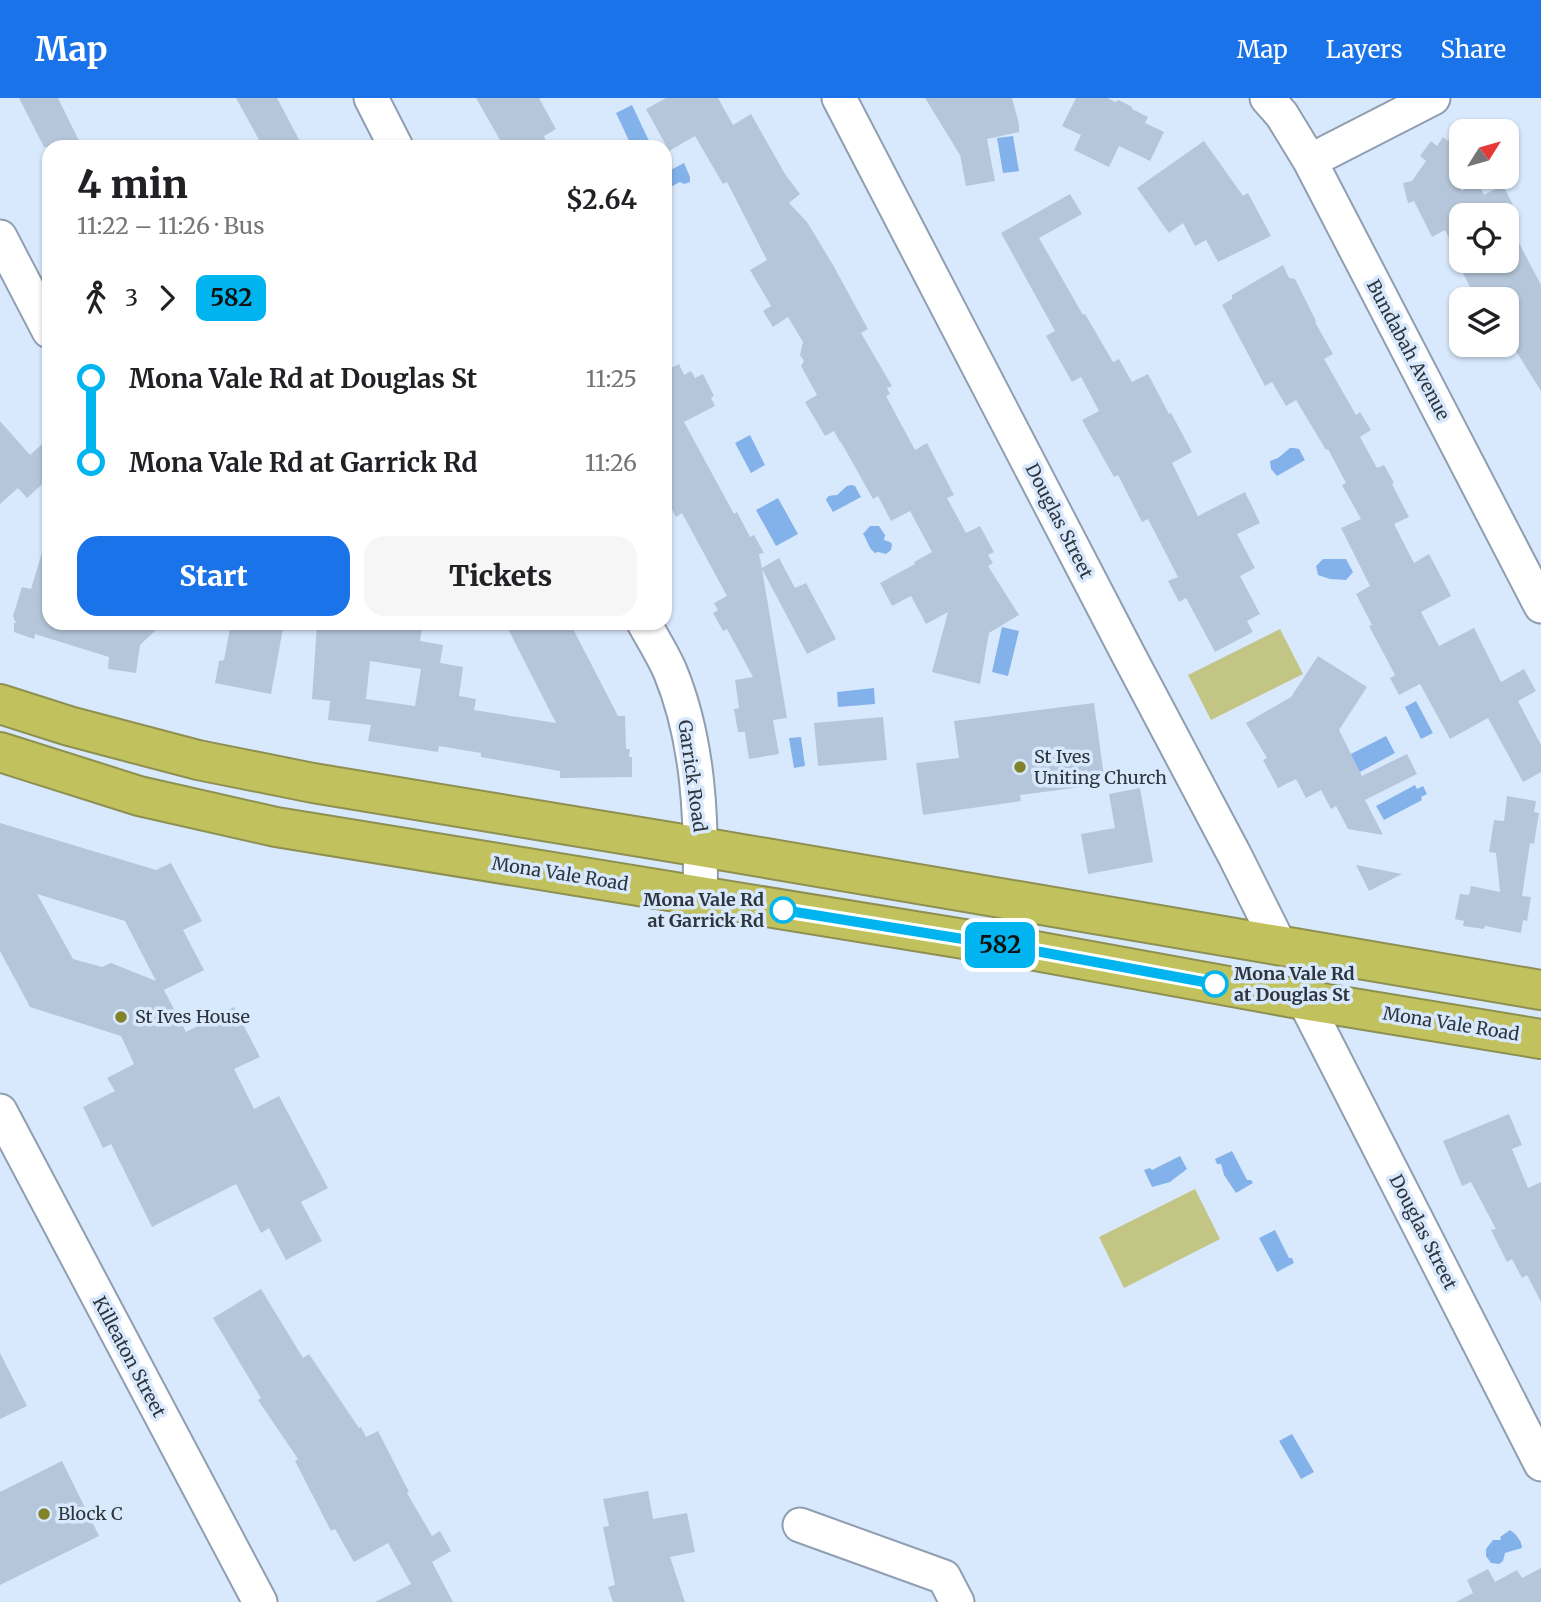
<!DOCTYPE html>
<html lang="en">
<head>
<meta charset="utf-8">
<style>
  :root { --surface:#fff; --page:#f6f6f6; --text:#202124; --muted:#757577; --accent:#1a73e8 }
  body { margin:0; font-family:Merriweather,serif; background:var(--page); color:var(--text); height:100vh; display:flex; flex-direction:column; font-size:26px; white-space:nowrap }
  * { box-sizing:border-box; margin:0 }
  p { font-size:23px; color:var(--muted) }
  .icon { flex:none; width:38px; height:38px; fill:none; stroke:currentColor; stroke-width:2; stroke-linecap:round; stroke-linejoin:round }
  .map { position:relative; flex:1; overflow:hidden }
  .panel { position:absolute; left:42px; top:42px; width:630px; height:490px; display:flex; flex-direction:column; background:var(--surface); border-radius:21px; box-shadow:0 2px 5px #0004 }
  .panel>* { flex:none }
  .badge { padding:0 14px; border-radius:10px; font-size:24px; line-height:46px }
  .needle { width:46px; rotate:53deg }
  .tools { position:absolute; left:1449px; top:21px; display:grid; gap:14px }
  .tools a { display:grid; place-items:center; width:70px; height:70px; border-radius:14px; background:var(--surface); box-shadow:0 2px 5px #0004; font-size:35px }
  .map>.badge { position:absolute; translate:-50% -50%; box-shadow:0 0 0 4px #fff }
  .legs { display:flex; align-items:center; gap:10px; height:77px; padding:0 35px; font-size:23px }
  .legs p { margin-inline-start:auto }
  .headline { display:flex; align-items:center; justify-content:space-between; height:119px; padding:0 35px }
  h1 { font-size:38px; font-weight:800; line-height:52px }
  .button { display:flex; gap:14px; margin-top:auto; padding:14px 35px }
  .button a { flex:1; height:80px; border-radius:21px; background:var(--accent); color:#fff; font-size:28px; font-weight:800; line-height:80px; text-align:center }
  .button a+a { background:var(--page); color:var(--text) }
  ul { padding:0 35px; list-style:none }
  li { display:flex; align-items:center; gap:24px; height:84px; font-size:26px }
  li i { display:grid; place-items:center; width:10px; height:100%; margin:0 9px; background:currentColor }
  li i::after { content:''; width:18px; height:18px; margin:-9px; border:5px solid; border-radius:50%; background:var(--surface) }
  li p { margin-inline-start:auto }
  li:first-child i { background:linear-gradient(#0000 50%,currentColor 0) }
  li:last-child i { background:linear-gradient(currentColor 50%,#0000 0) }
  header { display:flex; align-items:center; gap:42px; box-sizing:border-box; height:98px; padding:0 35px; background:var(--accent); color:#fff }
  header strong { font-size:33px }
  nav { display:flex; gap:38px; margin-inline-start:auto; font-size:24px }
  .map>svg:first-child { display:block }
  .green { fill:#c3c584 }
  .water { fill:#83b2eb }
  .building { fill:#b6c6da; fill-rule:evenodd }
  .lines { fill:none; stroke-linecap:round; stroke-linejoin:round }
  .minor-casing { stroke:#8f9eb1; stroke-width:37 }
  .highway-casing { stroke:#8e9051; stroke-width:42 }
  .minor { stroke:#fff; stroke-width:33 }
  .highway { stroke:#c1c15d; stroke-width:38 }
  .line-1-casing { stroke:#fff; stroke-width:16 }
  .line-1 { stroke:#00b5ef; stroke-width:10 }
  .poi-dot { fill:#82822b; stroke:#d9e9fd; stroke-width:2.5 }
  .stop-1-dot { fill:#fff; stroke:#00b5ef; stroke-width:3.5 }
  .labels { text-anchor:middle; stroke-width:7; stroke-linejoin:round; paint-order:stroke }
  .street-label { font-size:18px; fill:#2e353c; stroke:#d9e9fd }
  .poi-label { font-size:18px; fill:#2e353c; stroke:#d9e9fd; text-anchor:start }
  .stop-label { font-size:18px; font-weight:bold; fill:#2e353c; stroke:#d9e9fd; text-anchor:end }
</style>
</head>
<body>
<header>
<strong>Map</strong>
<nav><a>Map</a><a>Layers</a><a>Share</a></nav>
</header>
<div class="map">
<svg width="1541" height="1504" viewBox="0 0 1541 1504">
  <rect width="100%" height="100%" fill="#d9e9fd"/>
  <path class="green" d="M1280,531L1303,576L1211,622L1188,577Z
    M1195,1091L1220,1141L1124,1190L1099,1139Z"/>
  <path class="water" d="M632,7L649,43L636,49H632L616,15Z
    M1013,38L1019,73L1003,75L997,40Z
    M684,65L690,79V84L684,86L680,84L665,92V75Z
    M750,337L765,367L751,375L735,345Z
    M1294,350L1299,351L1305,362L1277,378L1271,371L1270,363L1278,360L1290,350Z
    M851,387L855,388L861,399L833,414L826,402C828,396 832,398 837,397L847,388Z
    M778,400L798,436L776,448L756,412Z
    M870,428H879L885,437L884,442L890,444L892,446L891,452L886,456L878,454L875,455C868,450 868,443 863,436Z
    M1323,461H1346L1353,474L1346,482L1330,481L1318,477L1316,468Z
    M1002,529L1019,533L1008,578L992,574Z
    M874,590L875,606L838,609L837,594Z
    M1416,603L1433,635L1421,641L1405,609Z
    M1386,638L1395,655L1358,675L1349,657Z
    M801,639L805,668L794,670L789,640Z
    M1415,687L1417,691L1423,688L1427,696L1421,699L1422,702L1384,722L1376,708Z
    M1232,1053L1247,1082H1251L1253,1085L1236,1095L1224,1077L1221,1066H1217L1215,1061Z
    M1180,1058L1187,1071L1170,1084L1152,1089L1144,1072L1150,1070L1152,1072Z
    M1275,1132L1289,1160H1292L1294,1165L1277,1174L1259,1140Z
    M1292,1336L1314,1374L1301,1381L1279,1343Z
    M1510,1432C1516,1436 1522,1443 1522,1450L1505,1455L1503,1463L1499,1466L1491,1465L1486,1458V1451L1493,1442H1501L1500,1439Z"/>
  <path class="building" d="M19,0H58L82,49H44Z
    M236,0H277L303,49H263Z
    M476,0H539L556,31L544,38L546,44L537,49H504Z
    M666,0H718L733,27L751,16L785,76L800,96L789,105L807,124L833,167L868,231L861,235L892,288L887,290L890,296L886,298L915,352L927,345L954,397L947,400L966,435L980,428L994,454L988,457L993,465L988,468L1019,517L989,535L980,586L932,574L948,514L926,526L911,498L892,508L880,485L915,466L914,464L932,454L910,413L891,423L878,398L873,401L841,344H840L834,333L825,338L805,304L817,297L801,268L804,263L800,257L803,244L788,219L773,229L763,213L771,208L750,172L767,162L727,84L723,86L695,38L669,53L646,11Z
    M925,0H1012L1019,26V34L987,41L995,83L966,88L960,57Z
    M1076,0H1108L1115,4L1119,2L1132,9V11L1148,19L1145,25L1164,34L1150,63L1119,48L1109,69L1074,52L1081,37L1062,28Z
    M1461,25V93L1478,84L1484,97L1503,87L1518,117H1461V164L1445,132L1432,139L1414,103L1408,105L1403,85L1412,83L1426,63L1420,58L1431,43L1437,48L1443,39L1448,43Z
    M1204,43L1243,98L1248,95L1271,138L1218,164L1206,142L1195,148L1183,125L1169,135L1137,90Z
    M1070,96L1082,116L1039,140L1083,217L1085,216L1113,264L1119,261L1132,284L1148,276L1169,316L1171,315L1192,354L1172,365L1198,418L1245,394L1260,425L1237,436L1255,470L1240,478L1260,516L1247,523L1253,534L1215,554L1186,500L1179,504L1168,483L1178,479L1148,421L1142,424L1118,377L1114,379L1082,322L1099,313L1081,279L1072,284L1046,238L1055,233L1001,135Z
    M1507,122L1541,187V293L1514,250L1507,254V201H1476L1463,175L1487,163H1507Z
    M1283,167L1289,180L1295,181L1316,223L1315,224L1333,256L1324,261L1356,317L1360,314L1371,332L1360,339L1377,370L1384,367L1394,385L1392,386L1409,419L1394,426L1414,465L1429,456L1451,498L1421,514L1439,548L1474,530L1501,584L1524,571L1536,593L1518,603L1541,647V674L1523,684L1488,620L1450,641L1420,586L1399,597L1390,580L1395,577L1369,528L1372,527L1356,496L1370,488L1341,430L1361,421L1342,387L1346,385L1328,351L1326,352L1296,302L1286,308L1272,284L1265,288L1222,207L1232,201V197Z
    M679,266L684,277L691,273L695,280L703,276L714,298L711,300L715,308L684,324L734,416L737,414L750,439L754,437L764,455L759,456L762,470L779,460L795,490L806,485L836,541L807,556L762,471L787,620L773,622L779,656L749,661L745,634H738L734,611L739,610L735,582L753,579L727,531L723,533L713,515L718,512L714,505L727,498L682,415L676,419L665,399V273Z
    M0,323L30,357L49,340V380L27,400L18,390L0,406Z
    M44,448L49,449V525H163L140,547L136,575L108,571L109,559L35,536L34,541L14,534V525H16L13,518L22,489L31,491Z
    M231,525H284L271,596L215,585L219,563L224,562Z
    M317,525H423L420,543L443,547L440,565L463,569L459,598L476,601L474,612L556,625L505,525H570L618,618H625L626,651H630L629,659H632V679L560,680V673L481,659V655L439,648L438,654L368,643L371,627L328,622L330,603L312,601ZM370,563L421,571L415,608L366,601Z
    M1318,558L1367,589L1339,632L1362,678L1407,656L1417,676L1365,702L1383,737L1348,731L1336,708L1331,711L1321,692L1306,700L1296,681L1278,690L1263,662L1267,660L1246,625L1291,599Z
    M1094,605L1105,686L1020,697L1021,703L923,717L916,665L959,660L954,623Z
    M883,619L887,662L818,668L814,625Z
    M1140,690L1153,764L1088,776L1081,736L1115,730L1109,696Z
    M1507,698L1536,703L1534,714L1539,715L1534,746L1530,745L1522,798L1531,799L1527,823L1523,822L1521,835L1485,828L1484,831L1463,828L1464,823L1455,821L1460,796L1469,797L1471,788L1500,794L1496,755L1489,754L1494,722L1504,723Z
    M0,725L156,772L171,765L202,823L183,832L204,872L164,892L186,934L234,909L260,959L234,971L254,1011L279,998L328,1090L301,1104L322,1143L286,1162L269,1130L261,1135L236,1086L152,1129L111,1046L103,1050L83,1009L115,993L107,980L134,966L121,938L30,909L0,853ZM37,796L125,823L156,883L111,865L102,869L73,861Z
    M1356,767L1402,776L1369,793Z
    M1509,1016L1522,1047L1512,1051L1528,1090L1541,1084V1204L1527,1177L1522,1180L1512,1161L1507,1164L1491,1132L1496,1131L1471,1084L1462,1088L1443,1043Z
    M261,1191L303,1260L309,1256L359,1330L361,1329L366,1339L378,1333L409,1394L407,1395L432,1438L440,1433L451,1453L432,1464L453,1504H375L411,1486L388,1445L354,1464L335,1431L331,1433L295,1363L298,1361L258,1302L261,1300L213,1220Z
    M0,1255L27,1308L0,1321Z
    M62,1363L99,1438L0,1487V1394Z
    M648,1393L653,1421L687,1415L695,1454L670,1459L685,1504H613L608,1489L615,1487L603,1429L609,1428L603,1401Z
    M1541,1470V1504H1456L1473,1495L1467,1482L1488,1471L1495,1484L1517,1472L1522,1480Z"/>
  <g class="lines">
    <defs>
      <path id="minor" d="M371,0L396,49
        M839,0L1128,556L1235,758L1279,846
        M1267,0L1282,17L1310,63L1541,508
        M1310,63L1433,0
        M0,139L49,233
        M644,525C653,541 663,557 670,573C699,643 702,723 700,798
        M1304,902L1541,1366
        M0,1013L260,1504
        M800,1427L944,1479L957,1504"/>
      <path id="highway" d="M0,606L69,628L198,662L313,685L701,749L1541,892
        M0,654L139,698L276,729L1019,850L1304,902L1541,941"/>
    </defs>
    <use href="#minor" class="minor-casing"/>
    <use href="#highway" class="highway-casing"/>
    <use href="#minor" class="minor"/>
    <use href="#highway" class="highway"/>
  </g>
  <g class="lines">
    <defs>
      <path id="line-1" d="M783,812L1019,850L1215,886"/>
    </defs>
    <use href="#line-1" class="line-1-casing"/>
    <use href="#line-1" class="line-1"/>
  </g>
  <g class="poi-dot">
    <circle cx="1020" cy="669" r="7"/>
    <circle cx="121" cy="919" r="7"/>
    <circle cx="44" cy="1416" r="7"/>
  </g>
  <g class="stop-1-dot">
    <circle cx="783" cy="812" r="12"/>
    <circle cx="1215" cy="886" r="12"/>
  </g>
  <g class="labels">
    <g class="street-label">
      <text transform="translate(1408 252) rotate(62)" y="6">Bundabah Avenue</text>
      <text transform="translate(1059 423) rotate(63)" y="6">Douglas Street</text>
      <text transform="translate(692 678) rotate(82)" y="6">Garrick Road</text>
      <text transform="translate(560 776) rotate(9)" y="6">Mona Vale Road</text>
      <text transform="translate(1451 926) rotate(9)" y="6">Mona Vale Road</text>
      <text transform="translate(1423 1134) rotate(63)" y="6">Douglas Street</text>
      <text transform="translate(129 1259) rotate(62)" y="6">Killeaton Street</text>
    </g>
    <g class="poi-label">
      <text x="1034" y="665">St Ives<tspan x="1034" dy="21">Uniting Church</tspan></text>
      <text x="135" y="925">St Ives House</text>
      <text x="58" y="1422">Block C</text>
    </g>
    <g class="stop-label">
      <text x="764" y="808">Mona Vale Rd<tspan x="764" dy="21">at Garrick Rd</tspan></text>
      <text x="1234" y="882" text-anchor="start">Mona Vale Rd<tspan x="1234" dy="21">at Douglas St</tspan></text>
    </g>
  </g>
</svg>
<div class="tools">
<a><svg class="needle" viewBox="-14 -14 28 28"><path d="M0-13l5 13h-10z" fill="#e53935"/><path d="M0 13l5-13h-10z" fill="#757577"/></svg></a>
<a><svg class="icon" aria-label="locate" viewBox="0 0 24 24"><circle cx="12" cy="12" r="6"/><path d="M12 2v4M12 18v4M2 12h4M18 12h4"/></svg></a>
<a><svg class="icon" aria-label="layers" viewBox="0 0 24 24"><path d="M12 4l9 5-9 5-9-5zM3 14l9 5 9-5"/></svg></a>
</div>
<b class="badge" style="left:1000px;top:847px;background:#00b5ef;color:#111">582</b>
<section class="panel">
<div class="headline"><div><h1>4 min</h1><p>11:22 – 11:26 · Bus</p></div><b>$2.64</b></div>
<div class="legs"><svg class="icon" aria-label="walk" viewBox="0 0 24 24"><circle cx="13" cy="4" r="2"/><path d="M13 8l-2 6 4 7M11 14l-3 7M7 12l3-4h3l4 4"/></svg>3<svg class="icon" aria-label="forward" viewBox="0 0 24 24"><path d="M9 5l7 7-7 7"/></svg><b class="badge" style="background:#00b5ef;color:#111">582</b></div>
<ul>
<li><i style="color:#00b5ef"></i><b>Mona Vale Rd at Douglas St</b><p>11:25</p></li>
<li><i style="color:#00b5ef"></i><b>Mona Vale Rd at Garrick Rd</b><p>11:26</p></li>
</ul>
<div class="button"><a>Start</a><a>Tickets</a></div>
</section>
</div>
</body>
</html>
